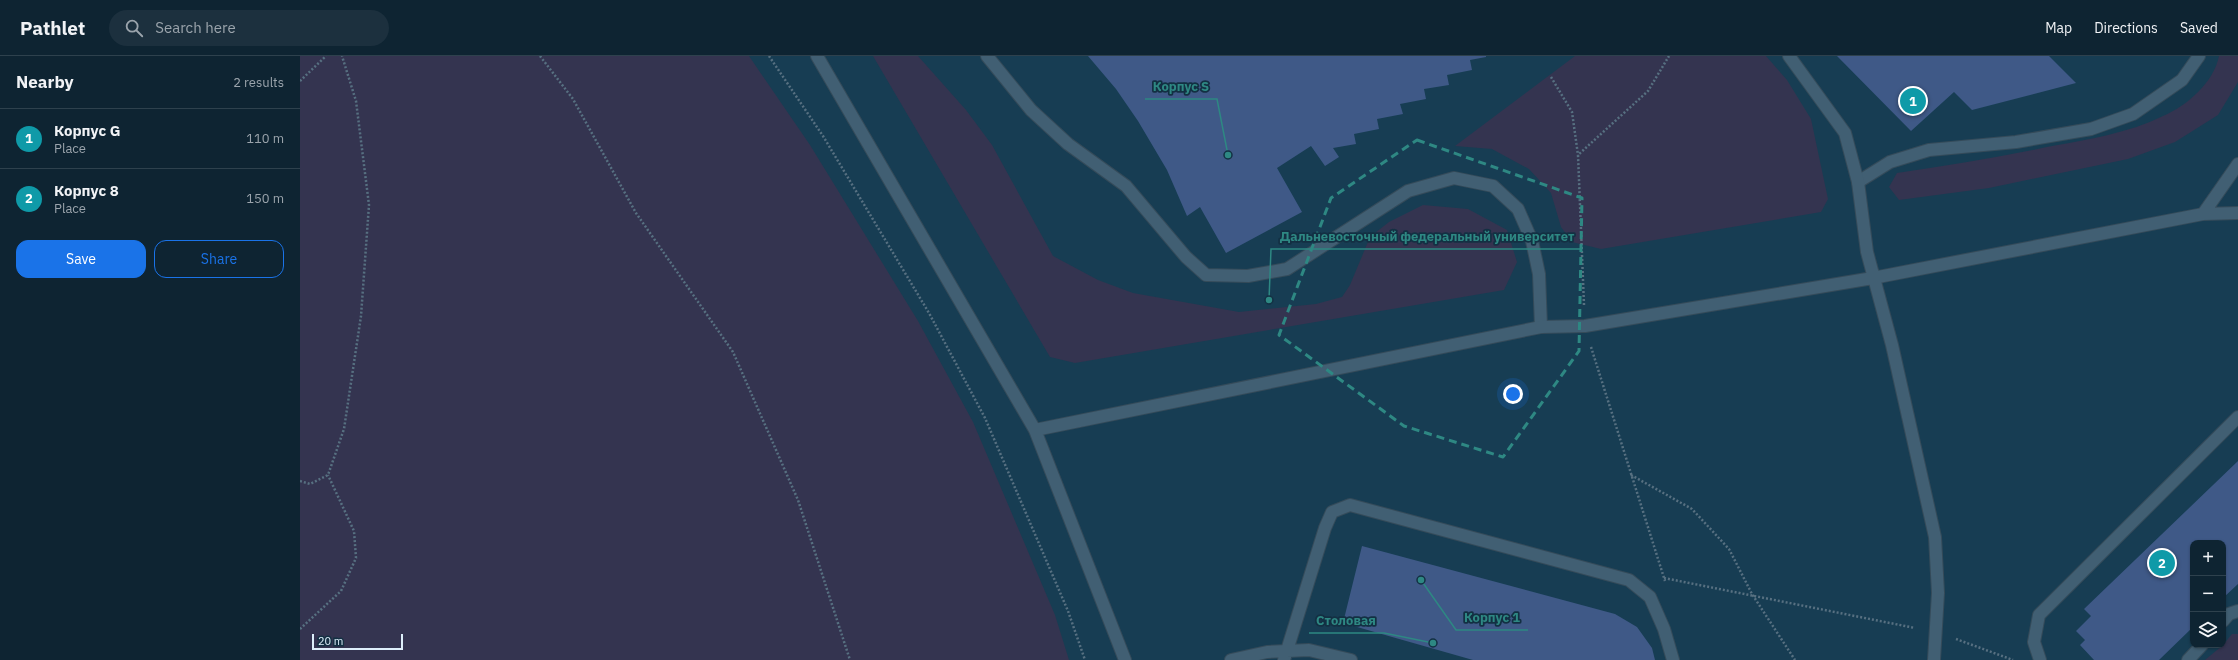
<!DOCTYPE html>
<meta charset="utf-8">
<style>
:root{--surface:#0e2432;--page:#1c303e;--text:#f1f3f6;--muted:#9ba4ac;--line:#2e414d;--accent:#1a73e8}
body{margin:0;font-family:"IBM Plex Sans",sans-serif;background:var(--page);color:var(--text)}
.controls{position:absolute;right:12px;bottom:12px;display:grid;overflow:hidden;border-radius:8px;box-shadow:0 1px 3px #0004}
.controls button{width:36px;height:36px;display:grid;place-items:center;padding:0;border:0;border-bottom:1px solid var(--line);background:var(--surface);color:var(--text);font:20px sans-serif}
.scale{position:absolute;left:12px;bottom:10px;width:91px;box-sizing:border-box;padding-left:4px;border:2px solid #ddeefa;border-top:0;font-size:11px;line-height:14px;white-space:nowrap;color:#ddeefa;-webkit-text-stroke:3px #133043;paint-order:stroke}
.you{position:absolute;left:1213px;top:338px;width:14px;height:14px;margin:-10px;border:3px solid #fff;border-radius:50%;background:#1a73e8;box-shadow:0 0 0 6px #1a73e833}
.badge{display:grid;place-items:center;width:26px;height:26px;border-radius:50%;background:var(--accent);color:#fff;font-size:13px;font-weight:700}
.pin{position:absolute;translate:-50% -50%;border:2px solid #fff;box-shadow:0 1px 4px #0006}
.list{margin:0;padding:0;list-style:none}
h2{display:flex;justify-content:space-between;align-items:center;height:52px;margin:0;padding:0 16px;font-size:17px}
h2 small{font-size:13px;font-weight:400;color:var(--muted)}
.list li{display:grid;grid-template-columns:26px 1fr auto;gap:12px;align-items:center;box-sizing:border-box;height:60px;padding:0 16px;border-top:1px solid var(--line)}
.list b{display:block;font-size:15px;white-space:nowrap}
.list p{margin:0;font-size:13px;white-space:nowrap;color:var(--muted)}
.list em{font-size:13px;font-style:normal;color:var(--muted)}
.actions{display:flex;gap:8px;padding:12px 16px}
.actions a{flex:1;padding:9px 0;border:1px solid var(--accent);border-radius:12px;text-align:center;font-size:14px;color:var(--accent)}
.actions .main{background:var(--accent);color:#fff}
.icon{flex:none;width:22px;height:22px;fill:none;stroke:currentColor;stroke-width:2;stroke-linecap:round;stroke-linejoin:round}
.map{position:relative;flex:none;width:1938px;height:604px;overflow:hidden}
header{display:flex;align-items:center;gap:24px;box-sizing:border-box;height:56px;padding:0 20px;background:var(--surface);border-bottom:1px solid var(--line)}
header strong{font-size:19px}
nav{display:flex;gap:22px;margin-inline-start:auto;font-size:14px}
.search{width:280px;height:36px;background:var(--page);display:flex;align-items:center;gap:10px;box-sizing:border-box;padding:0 14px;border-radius:22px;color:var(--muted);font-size:15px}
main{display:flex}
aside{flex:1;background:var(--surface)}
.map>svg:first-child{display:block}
</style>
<header>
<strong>Pathlet</strong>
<div class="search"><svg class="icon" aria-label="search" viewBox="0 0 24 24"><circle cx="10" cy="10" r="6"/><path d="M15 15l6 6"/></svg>Search here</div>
<nav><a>Map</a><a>Directions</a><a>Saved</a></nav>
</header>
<main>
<aside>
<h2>Nearby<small>2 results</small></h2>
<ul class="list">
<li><span class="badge" style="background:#0f9aa8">1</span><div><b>Корпус G</b><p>Place</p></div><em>110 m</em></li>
<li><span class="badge" style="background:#0f9aa8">2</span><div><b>Корпус 8</b><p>Place</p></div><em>150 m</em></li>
</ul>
<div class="actions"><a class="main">Save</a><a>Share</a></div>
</aside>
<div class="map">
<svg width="1938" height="604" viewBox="0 0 1938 604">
<rect width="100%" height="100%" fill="#133043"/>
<!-- built -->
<path fill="#173d53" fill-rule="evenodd" d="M0,0H1938V604H0ZM1893,487H1923V589H1893Z"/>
<!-- green -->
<path fill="#343450" d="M0,0H449L510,89L618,265L673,366L755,559L769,604H0Z
M573,0H618L666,54L692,89L753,200L798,224L833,237L939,256L1016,248L1042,241L1050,229L1070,181L1089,166L1123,149L1168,153L1207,174L1217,206L1204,234L775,307L750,301Z
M1275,0H1466L1487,24L1511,63L1528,143L1521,156L1301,193L1272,186L1261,171L1251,137L1229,113L1192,93L1155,90Z
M1919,0H1938V26L1918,59L1875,86L1828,103L1689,132L1599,144L1589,131L1597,117C1649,109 1701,101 1752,90C1791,83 1828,77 1863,60C1887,50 1914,26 1919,0Z
M1932,578H1938V604H1905L1923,589Z"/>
<!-- building -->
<path fill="#3f5987" d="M788,0H1186V1L1170,4L1172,14L1147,19L1149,29L1124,33L1126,43L1100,48L1103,58L1077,63L1079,73L1054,78L1056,88L1033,92L1039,101L1025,110L1011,90L977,112L1002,156L926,197L900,151L887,160L867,114L838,65L816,33Z
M1537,0H1749L1776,27L1672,54L1654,36L1611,75Z
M1938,405V528L1923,542V487H1893V571L1859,604H1794L1780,589L1785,584L1776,575L1791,560L1784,553Z
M1062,490L1315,558L1337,571L1352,592L1355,604H1173L1043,567Z"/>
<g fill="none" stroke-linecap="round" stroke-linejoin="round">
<defs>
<path id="service" d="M687,0L731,54L768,88L826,130L886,201L906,219L948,220L987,213L1108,135L1154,122L1193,130L1218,153L1232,185L1239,218L1241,271
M1558,126L1590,106L1629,94L1716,86L1791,73L1833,58L1882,24L1899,0
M1923,565L1929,558L1938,555
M931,604L967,596L1009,594L1051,604
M984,604L1025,472L1032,456L1050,449L1329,524L1350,541L1364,573L1373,604
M1740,604L1734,586L1739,559L1938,361
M1888,604L1902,589"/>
<path id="minor" d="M517,0L735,374L825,604
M1489,0L1545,77L1558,126L1567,196L1592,289L1635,481L1638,537L1634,604
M1903,158L1938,108
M735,374L1241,271L1285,270L1573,222L1903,158L1938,157"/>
</defs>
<!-- service casing -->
<use href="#service" stroke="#354b5a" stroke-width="14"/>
<!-- minor casing -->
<use href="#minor" stroke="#354b5a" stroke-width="14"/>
<!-- path -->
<path stroke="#577081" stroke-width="2.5" stroke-dasharray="2 2" stroke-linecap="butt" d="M240,0L273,43L336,157L433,296L498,444L550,604
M469,0L523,80L629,257L685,362L768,555L785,604
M1251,21L1272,56L1278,99
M0,25L26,0
M1284,249L1278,99L1348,35L1369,0
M1291,291L1365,525
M1331,419L1392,453L1429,493L1452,538L1495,604
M0,425L10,428L28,419L44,373L61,260L69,149L56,45L42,0
M1364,522L1615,572
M0,573L41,535L56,502L54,475L28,419
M1656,583L1713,604"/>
<!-- service -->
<use href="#service" stroke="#415f73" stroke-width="12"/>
<!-- minor -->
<use href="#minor" stroke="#415f73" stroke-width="12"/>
</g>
<!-- marked area -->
<path fill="none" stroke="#2e8883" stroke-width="3" stroke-dasharray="8 5" stroke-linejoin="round" d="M1117,84L1282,142L1279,295L1203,401L1104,370L979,279L1031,142Z"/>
<!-- callouts -->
<path fill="none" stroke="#2e8883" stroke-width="1.5" d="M928 99L917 43H845M969 244L971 193H1282M1121 524L1156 574H1228M1133 587L1084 577H1009"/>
<g fill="#2e8883" stroke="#133043" stroke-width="1.5">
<circle cx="928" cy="99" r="4"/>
<circle cx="969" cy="244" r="4"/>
<circle cx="1121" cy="524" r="4"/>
<circle cx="1133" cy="587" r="4"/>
</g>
<g font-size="13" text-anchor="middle" font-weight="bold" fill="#2e8883" stroke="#133043" stroke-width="3.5" stroke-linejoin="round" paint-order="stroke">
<text x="881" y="35">Корпус S</text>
<text x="1127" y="185">Дальневосточный федеральный университет</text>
<text x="1192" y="566">Корпус 1</text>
<text x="1046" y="569">Столовая</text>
</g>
</svg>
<div class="controls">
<button>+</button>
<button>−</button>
<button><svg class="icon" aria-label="layers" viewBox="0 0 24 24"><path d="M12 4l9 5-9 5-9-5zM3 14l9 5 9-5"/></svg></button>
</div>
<div class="scale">20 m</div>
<div class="you"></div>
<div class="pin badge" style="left:1613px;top:45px;background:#0f9aa8">1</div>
<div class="pin badge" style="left:1862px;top:507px;background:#0f9aa8">2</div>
</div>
</main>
